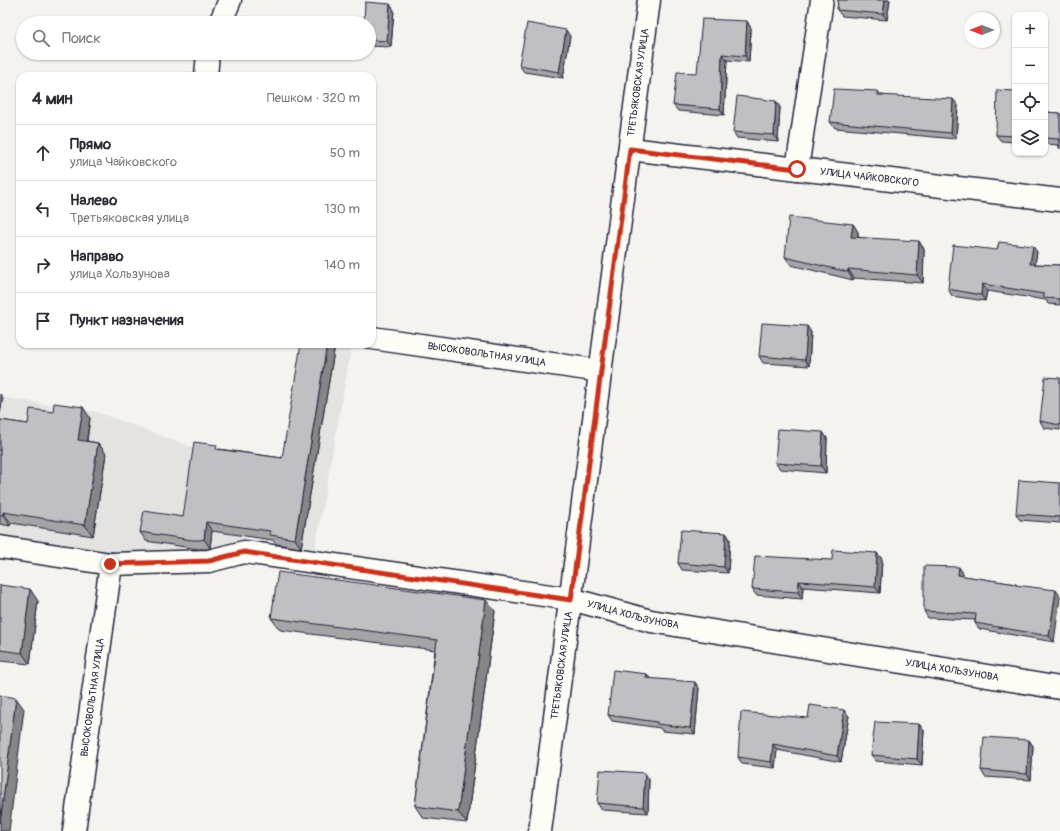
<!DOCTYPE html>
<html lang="ru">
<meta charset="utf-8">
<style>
:root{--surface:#fff;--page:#f2f2f3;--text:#2b2b33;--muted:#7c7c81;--line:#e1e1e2}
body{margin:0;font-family:Pangolin,sans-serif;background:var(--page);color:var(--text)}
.controls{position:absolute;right:12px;top:12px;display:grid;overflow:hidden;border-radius:8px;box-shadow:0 1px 3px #0004}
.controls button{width:36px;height:36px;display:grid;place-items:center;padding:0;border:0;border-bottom:1px solid var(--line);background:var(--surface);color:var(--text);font:20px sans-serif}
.compass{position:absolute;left:964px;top:12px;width:36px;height:36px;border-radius:50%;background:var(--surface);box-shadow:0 1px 3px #0004;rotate:270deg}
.stop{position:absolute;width:12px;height:12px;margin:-9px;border:3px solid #c8321e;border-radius:50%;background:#fff}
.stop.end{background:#c8321e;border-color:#fff;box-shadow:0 1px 4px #0008}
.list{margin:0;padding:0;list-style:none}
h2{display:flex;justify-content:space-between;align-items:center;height:52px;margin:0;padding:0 16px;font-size:17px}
h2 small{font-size:13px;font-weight:400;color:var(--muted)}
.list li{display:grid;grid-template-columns:26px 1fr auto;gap:12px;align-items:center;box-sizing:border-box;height:56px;padding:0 16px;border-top:1px solid var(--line)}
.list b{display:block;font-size:15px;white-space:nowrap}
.list p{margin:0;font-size:13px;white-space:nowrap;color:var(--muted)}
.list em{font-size:13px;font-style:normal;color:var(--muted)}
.icon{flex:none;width:22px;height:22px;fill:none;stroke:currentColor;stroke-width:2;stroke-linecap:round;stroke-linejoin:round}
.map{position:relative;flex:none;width:1060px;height:831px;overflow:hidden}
.search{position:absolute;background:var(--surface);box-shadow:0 1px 3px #0004;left:16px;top:16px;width:360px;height:44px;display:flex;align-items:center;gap:10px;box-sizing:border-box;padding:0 14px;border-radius:22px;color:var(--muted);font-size:15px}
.panel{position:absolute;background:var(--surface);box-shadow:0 1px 3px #0004;left:16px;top:72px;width:360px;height:276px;border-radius:12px}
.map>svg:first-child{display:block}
</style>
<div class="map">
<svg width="1060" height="831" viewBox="0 0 1060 831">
<rect width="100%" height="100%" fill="#f4f3ef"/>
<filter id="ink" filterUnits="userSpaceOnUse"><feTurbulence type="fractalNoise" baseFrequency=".025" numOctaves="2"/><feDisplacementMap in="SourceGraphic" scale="8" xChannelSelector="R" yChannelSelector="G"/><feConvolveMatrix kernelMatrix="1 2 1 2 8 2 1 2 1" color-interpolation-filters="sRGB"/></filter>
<g filter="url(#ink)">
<!-- built -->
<path fill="#e4e3e2" d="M329,344H352L314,555H112L0,537V397L97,412L200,450L287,477Z"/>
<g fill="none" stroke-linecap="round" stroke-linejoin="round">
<defs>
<g id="minor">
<path d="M220,23L230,0"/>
<path d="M206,76L208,53"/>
<path id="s1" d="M630,149L1060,200"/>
<path d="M797,169L822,0"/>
<path id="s2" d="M372,338L601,371"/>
<path id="s3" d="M0,547L111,564L209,561L244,552L571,599L651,621L1060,688"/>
<path id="s4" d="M74,831L111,564"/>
<path id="s5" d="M540,831L649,0"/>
</g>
</defs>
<!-- minor casing -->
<use href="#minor" stroke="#22223b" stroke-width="25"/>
<!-- minor -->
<use href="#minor" stroke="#fdfcf7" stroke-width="22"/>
</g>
<!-- wall -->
<path fill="#a5a4a7" stroke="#22223b" d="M838,0H890L887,20L842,16L837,10Z
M394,10L391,47L369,46V23Z
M751,28L749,62L727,60L724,115L678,111L673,105L697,73Z
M570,36L563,78L524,72L519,65Z
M878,91L881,95L958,105L956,139L835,128L830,122Z
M1015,91V142L1001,141L996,135Z
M780,107L778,142L737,138L733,132Z
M1045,112L1060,113V149L1058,145L1045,144Z
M853,224L858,232V237L924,249L923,283L854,278L853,280L791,265L785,257Z
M997,250L1037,252L1035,264L1060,265V305L1048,304L1046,300L987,291L985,301L952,296L948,289Z
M811,332L809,366L763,363L759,356Z
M335,345L301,548L276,544L273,540L212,531L210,548L207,549H198L146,541L140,532L183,517L219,449L282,458Z
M1060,378V430L1044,428L1040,421Z
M90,418L87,441L98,443L106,454L93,536L11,523L10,526L0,524V420L28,424Z
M827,438L826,473L780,469L775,463Z
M1060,483V523L1020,520L1016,514Z
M726,533L730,539L728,573L682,570L678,563Z
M877,553L882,559L880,593L803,587L802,599L756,595L752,589L832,560Z
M963,573V576L1016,584L1054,642L979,629L975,623V620L928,618L924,611Z
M0,585L38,601L30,664L0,661Z
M495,611L467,823L423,818L415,806L435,650L280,630L271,618Z
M647,674L650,679L699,688L695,734L662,731L660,728L612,721L608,715Z
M849,716L841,762L777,750L775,768L742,764L738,757L808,718Z
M924,730L922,765L876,761L871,755Z
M1029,740L1033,746L1031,780L985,777L981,770Z
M649,779L648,813L602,810L597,803Z"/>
<!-- shaded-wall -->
<path fill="#868688" stroke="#22223b" d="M885,0H890L887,20L883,14Z
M390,4L394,10L391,47L387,41Z
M747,21L751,28L749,62L745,56Z
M566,30L570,36L563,78L559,72Z
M722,54L727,60L724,115L720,109Z
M953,99L958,105L956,139L951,133Z
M776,101L780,107L778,142L774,135Z
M853,224L858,232L857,245L851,237Z
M919,241L924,249L923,283L917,275Z
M1033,246L1037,252L1034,270L1030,264Z
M848,269L854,278L853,280L848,272Z
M982,284L987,291L985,301L981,295Z
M807,326L811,332L809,366L805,360Z
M327,344H334L335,345L301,548L295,539Z
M0,394L3,398L0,414Z
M83,407L90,418L85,451L78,440Z
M823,432L827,438L826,473L821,466Z
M98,443L106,454L93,536L85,525Z
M3,512L11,523L10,526L3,515Z
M206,522L212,531L210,548L204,539Z
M726,533L730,539L728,573L724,567Z
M877,553L882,559L880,593L875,587Z
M959,567L963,573V581L958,575Z
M799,581L803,587L802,599L798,592Z
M30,589L38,601L30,664L22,653Z
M1056,590L1060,596V598L1054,642L1049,636Z
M486,600L495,611L467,823L458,812Z
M647,674L651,680L646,678Z
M695,682L699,688L695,734L690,728Z
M16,698L24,709L9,831H0V823Z
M844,710L849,716L841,762L837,756Z
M919,724L924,730L922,765L917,759Z
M1029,740L1033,746L1031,780L1027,774Z
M773,744L777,750L775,768L771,762Z
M645,773L649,779L648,813L643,807Z"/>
<!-- building -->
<path fill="#c0bfc2" stroke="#22223b" d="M838,0H885L883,14L837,10Z
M365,2L390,4L387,41L369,40V23H364Z
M702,19L747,21L745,56L722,54L720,109L673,105L677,72L697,73Z
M527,23L566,30L559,72L519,65Z
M834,89L878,91V95L953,99L951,133L830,122Z
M997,90L1015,91V136L996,135Z
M737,96L776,101L774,135L733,132Z
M1045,112L1060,113V146H1058L1059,139L1045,138Z
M789,217L853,224L851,237L919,241L917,275L848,269V272L785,257Z
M999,242L1033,246L1030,264L1060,265V299L1044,298V294L982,284L981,295L948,289L953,245L997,250Z
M762,323L807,326L805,360L759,356Z
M301,344H327L295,539L270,535V531L206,522L204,539L201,540H192L140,532L144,511L183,517L194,442L217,445L216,449L282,458Z
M1045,377L1060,378V425L1040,421Z
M54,403L83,407L78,440L98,443L85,525L3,512V515H0V420L28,424L30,409L53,412Z
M778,429L823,432L821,466L775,463Z
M1019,480L1060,483V517L1016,514Z
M681,530L726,533L724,567L678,563Z
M833,550L877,553L875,587L799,581L798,592L752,589L755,556L832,560Z
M924,566L959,567L958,575L1016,584L1015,585L1056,590L1049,636L975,623L976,614L924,611Z
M278,572L486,600L458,812L415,806L437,640L271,618Z
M0,585L30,589L22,653L0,650Z
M613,670L647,674L646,678L695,682L690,728L657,724V722L608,715Z
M0,695L16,698L0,823Z
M810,705L844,710L837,756L773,744L771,762L738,757L741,712L808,718Z
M875,722L919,724L917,759L871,755Z
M984,737L1029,740L1027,774L981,770Z
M600,770L645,773L643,807L597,803Z"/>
</g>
<g fill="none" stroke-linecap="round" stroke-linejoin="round" filter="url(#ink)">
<!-- route -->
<path stroke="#c8321e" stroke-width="5" d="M110,564L209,561L244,552L571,600L630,149L797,169"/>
</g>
<g text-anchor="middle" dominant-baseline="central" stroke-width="3" stroke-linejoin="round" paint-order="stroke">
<!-- street labels -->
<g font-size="10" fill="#22223b" stroke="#fdfcf7">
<text stroke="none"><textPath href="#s5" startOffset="755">ТРЕТЬЯКОВСКАЯ УЛИЦА</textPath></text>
<text stroke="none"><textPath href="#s1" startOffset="241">УЛИЦА ЧАЙКОВСКОГО</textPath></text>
<text stroke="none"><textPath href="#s2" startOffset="116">ВЫСОКОВОЛЬТНАЯ УЛИЦА</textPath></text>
<text stroke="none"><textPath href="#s3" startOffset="641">УЛИЦА ХОЛЬЗУНОВА</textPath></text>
<text stroke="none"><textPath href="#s5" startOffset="167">ТРЕТЬЯКОВСКАЯ УЛИЦА</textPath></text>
<text stroke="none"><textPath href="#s3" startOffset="965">УЛИЦА ХОЛЬЗУНОВА</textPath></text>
<text stroke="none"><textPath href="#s4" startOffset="135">ВЫСОКОВОЛЬТНАЯ УЛИЦА</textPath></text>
</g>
</g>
</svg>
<div class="controls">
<button>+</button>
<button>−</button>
<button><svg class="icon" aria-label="locate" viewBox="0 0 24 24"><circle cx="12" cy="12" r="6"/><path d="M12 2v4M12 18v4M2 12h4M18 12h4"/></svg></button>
<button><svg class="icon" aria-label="layers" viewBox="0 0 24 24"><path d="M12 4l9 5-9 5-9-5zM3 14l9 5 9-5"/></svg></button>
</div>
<svg class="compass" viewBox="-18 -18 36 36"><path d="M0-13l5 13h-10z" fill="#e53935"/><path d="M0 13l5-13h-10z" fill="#7c7c81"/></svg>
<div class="stop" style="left:797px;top:169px"></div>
<div class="stop end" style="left:110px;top:564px"></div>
<div class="search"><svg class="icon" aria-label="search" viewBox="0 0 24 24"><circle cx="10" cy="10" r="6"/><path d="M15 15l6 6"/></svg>Поиск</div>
<section class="panel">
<h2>4 мин<small>Пешком · 320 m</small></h2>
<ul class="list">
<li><svg class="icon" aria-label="ahead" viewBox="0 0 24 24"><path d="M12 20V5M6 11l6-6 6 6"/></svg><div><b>Прямо</b><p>улица Чайковского</p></div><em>50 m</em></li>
<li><svg class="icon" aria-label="left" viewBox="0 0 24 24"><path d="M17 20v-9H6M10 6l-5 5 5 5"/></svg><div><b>Налево</b><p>Третьяковская улица</p></div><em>130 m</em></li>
<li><svg class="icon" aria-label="right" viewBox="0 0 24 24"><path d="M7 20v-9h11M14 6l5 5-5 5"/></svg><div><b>Направо</b><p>улица Хользунова</p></div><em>140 m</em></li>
<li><svg class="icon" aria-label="arrive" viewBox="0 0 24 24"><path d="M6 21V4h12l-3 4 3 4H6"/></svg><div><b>Пункт назначения</b></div></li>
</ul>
</section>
</div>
